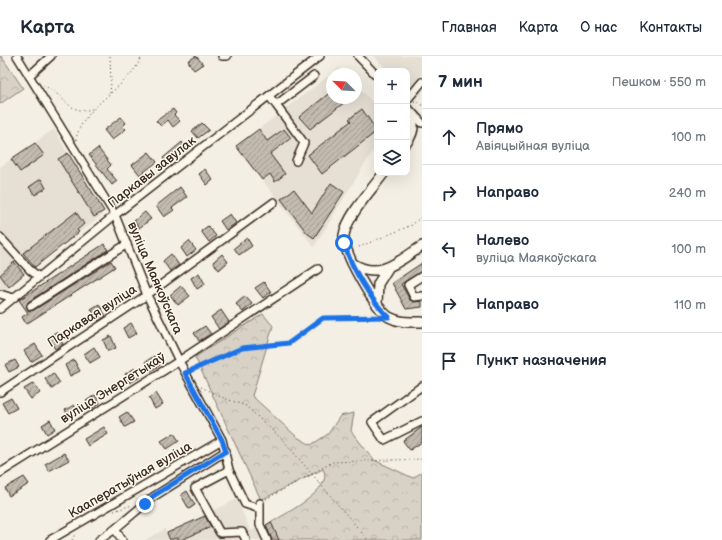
<!DOCTYPE html>
<html lang="ru">
<meta charset="utf-8">
<style>
:root{--surface:#fff;--page:#f2f2f3;--text:#1f2937;--muted:#747a83;--line:#e0e1e3}
body{margin:0;font-family:"Balsamiq Sans",sans-serif;background:var(--page);color:var(--text)}
.controls{position:absolute;right:12px;top:12px;display:grid;overflow:hidden;border-radius:8px;box-shadow:0 4px 16px #0002}
.controls button{width:36px;height:36px;display:grid;place-items:center;padding:0;border:0;border-bottom:1px solid var(--line);background:var(--surface);color:var(--text);font:20px sans-serif}
.compass{position:absolute;left:326px;top:12px;width:36px;height:36px;border-radius:50%;background:var(--surface);box-shadow:0 4px 16px #0002;rotate:294deg}
.stop{position:absolute;width:12px;height:12px;margin:-9px;border:3px solid #1a73e8;border-radius:50%;background:#fff}
.stop.end{background:#1a73e8;border-color:#fff;box-shadow:0 1px 4px #0008}
.list{margin:0;padding:0;list-style:none}
h2{display:flex;justify-content:space-between;align-items:center;height:52px;margin:0;padding:0 16px;font-size:17px}
h2 small{font-size:13px;font-weight:400;color:var(--muted)}
.list li{display:grid;grid-template-columns:26px 1fr auto;gap:12px;align-items:center;box-sizing:border-box;height:56px;padding:0 16px;border-top:1px solid var(--line)}
.list b{display:block;font-size:15px;white-space:nowrap}
.list p{margin:0;font-size:13px;white-space:nowrap;color:var(--muted)}
.list em{font-size:13px;font-style:normal;color:var(--muted)}
.icon{flex:none;width:22px;height:22px;fill:none;stroke:currentColor;stroke-width:2;stroke-linecap:round;stroke-linejoin:round}
.map{position:relative;flex:none;width:422px;height:484px;overflow:hidden}
header{display:flex;align-items:center;gap:24px;box-sizing:border-box;height:56px;padding:0 20px;background:var(--surface);border-bottom:1px solid var(--line)}
header strong{font-size:19px}
nav{display:flex;gap:22px;margin-inline-start:auto;font-size:14px}
main{display:flex}
aside{flex:1;background:var(--surface)}
.map>svg:first-child{display:block}
</style>
<header>
<strong>Карта</strong>
<nav><a>Главная</a><a>Карта</a><a>О нас</a><a>Контакты</a></nav>
</header>
<main>
<div class="map">
<svg width="422" height="484" viewBox="0 0 422 484">
<defs>
<pattern id="forest-crowns" width="20" height="18" patternUnits="userSpaceOnUse"><rect width="20" height="18" fill="#d8d1c6"/><path d="M2 6a3 3 0 1 1 6 0M12 15a3 3 0 1 1 6 0" fill="none" stroke="#bab4aa"/></pattern>
<pattern id="building-hatch" width="6" height="6" patternUnits="userSpaceOnUse"><rect width="6" height="6" fill="#c3bbb0"/><path d="M-1 1l2-2M0 6l6-6M5 7l2-2" fill="none" stroke="#a0988f"/></pattern>
</defs>
<rect width="100%" height="100%" fill="#f3efe4"/>
<filter id="ink" filterUnits="userSpaceOnUse"><feTurbulence type="fractalNoise" baseFrequency=".025" numOctaves="2"/><feDisplacementMap in="SourceGraphic" scale="8" xChannelSelector="R" yChannelSelector="G"/><feConvolveMatrix kernelMatrix="1 2 1 2 8 2 1 2 1" color-interpolation-filters="sRGB"/></filter>
<g filter="url(#ink)">
<!-- built -->
<path fill="#e5dfd4" d="M374,0H422V41L409,27L407,28V15H388Z
M339,12L345,18H332V42H356V29L377,50V88L314,191L236,90Z
M54,73L102,159L0,238V111Z
M237,443L250,475L271,466L279,484H145L165,473L167,477Z"/>
<!-- forest -->
<path fill="url(#forest-crowns)" stroke="#8a7e72" d="M1,0L23,32L0,48V0Z
M263,258L273,270L252,340L297,381L311,389L328,378L340,360L354,357L351,375L374,404L413,422L422,416V484H274L267,469C280,460 336,434 323,413L261,444L195,301Z"/>
<!-- building -->
<path fill="url(#building-hatch)" stroke="#3b2a1e" d="M196,0L203,8L194,14L188,5Z
M332,35V42H343L345,46L310,73L299,61Z
M173,53L176,57L174,59L180,65L173,71L168,64L161,70L156,65Z
M362,53L377,75L322,118L308,99L351,65L349,63Z
M121,61L126,67L123,70L126,73L112,84L104,74Z
M202,67L209,74L198,82L192,75Z
M259,73L267,85L284,73L291,82L270,98L285,118L275,126L270,118L262,124L236,90Z
M182,86L187,93L167,108L163,102Z
M35,87L44,99L20,116L11,103Z
M98,92L111,109L107,113L117,125L112,129L89,99Z
M149,96L157,106L140,119L132,109Z
M68,97L104,155L94,161L58,103Z
M205,113L213,124L207,129L199,118Z
M41,123L46,132L35,139L29,131Z
M331,127L344,136L314,182L307,177L281,143L294,133L312,157Z
M180,131L187,141L172,152L174,154L164,161L156,150Z
M76,156L84,168L77,174L79,176L35,211L23,197Z
M145,156L151,163L139,172L134,165Z
M230,158L236,167L226,174L220,165Z
M208,170L216,180L209,186L201,175Z
M247,182L252,190L239,199L234,192Z
M189,185L196,194L187,201L181,192Z
M104,188L108,194L28,246L27,252L29,255L34,254L111,205L115,211L26,268L22,261L28,257L19,244Z
M171,198L179,209L170,215L163,205Z
M222,198L228,206L219,214L213,206Z
M14,206L24,218L9,231L0,219Z
M422,207V215L401,228L410,244L414,246L422,245V251L406,253L392,227Z
M199,217L205,228L197,233L191,222Z
M264,226L271,236L263,242L255,232Z
M181,230L190,240L178,249L170,239Z
M245,240L252,248L243,256L236,248Z
M99,248L106,260L99,265L91,253Z
M221,254L229,266L219,273L211,261Z
M131,267L137,277L128,282L123,272Z
M205,270L211,278L199,285L194,277Z
M56,276L63,288L55,293L48,281Z
M111,280L116,292L108,295L103,284Z
M35,288L42,299L31,306L24,295Z
M94,291L100,301L90,307L84,298Z
M154,300L160,309L151,315L145,306Z
M15,304L19,311L9,316L5,309Z
M74,304L80,315L70,320L65,309Z
M135,312L140,321L130,327L125,318Z
M53,317L60,327L52,333L45,323Z
M34,327L40,337L31,343L24,333Z
M156,337L163,348L155,353L149,342Z
M95,339L100,347L91,353L86,345Z
M11,342L17,352L8,357L2,347Z
M74,349L79,356L70,362L65,354Z
M127,356L134,366L125,371L119,361Z
M50,364L55,373L47,378L42,369Z
M104,371L108,378L88,390L84,383Z
M422,371V386L410,394L403,385Z
M174,377L179,385L167,393L161,385Z
M64,397L69,404L49,415L45,408Z
M24,421L29,428L9,440L5,432Z
M187,435L195,449L189,453L181,439Z
M205,460L211,471L181,484L176,482L170,484L167,477Z
M271,466L279,484H272L266,469Z"/>
<g fill="none" stroke-linecap="round" stroke-linejoin="round">
<defs>
<path id="minor" d="M17,0L115,159L147,239L179,305L222,384L229,414L245,448L260,453
M222,0H227
M358,0L377,20
M29,20L51,0
M269,40L276,49L314,20
M407,44L422,26
M276,49L304,87L296,105
M410,54L422,67
M0,181L30,214L39,221
M422,220L408,229L414,241L422,240
M0,238L13,242
M31,250L127,188
M0,253L115,159L320,0
M422,330L372,366L384,384L422,365
M0,336L147,239L274,146
M229,414L195,432L220,477L242,476L246,484
M0,417L179,305L318,213
M260,447V469L267,484
M50,484L222,384
M99,484L115,473
M122,484L115,473L153,441L226,395"/>
<path id="major" d="M407,53C415,64 415,75 407,86
M384,117C372,133 347,160 344,179C342,196 375,252 389,261C400,267 410,266 422,266
M352,207C379,225 399,205 422,190
M377,247L378,228L388,212"/>
</defs>
<!-- minor casing -->
<use href="#minor" stroke="#3b2a1e" stroke-width="10"/>
<!-- major casing -->
<use href="#major" stroke="#3b2a1e" stroke-width="12"/>
<!-- path -->
<path stroke="#3b2a1e" stroke-width="1" stroke-dasharray="1 3" stroke-linecap="butt" d="M43,30C64,36 68,62 95,52
M110,37L111,27L110,0
M414,45L422,49
M76,84C81,50 130,31 142,0
M359,191L412,169L422,160
M192,314L242,292L289,287L323,262L378,261
M201,331L221,341L246,350L283,384L368,484
M266,443L333,406L422,403
M114,455L132,449
M72,484L75,478"/>
<!-- minor -->
<use href="#minor" stroke="#fbf7ec" stroke-width="7"/>
<!-- major -->
<use href="#major" stroke="#fbf7ec" stroke-width="9"/>
</g>
</g>
<g fill="none" stroke-linecap="round" stroke-linejoin="round" filter="url(#ink)">
<!-- route -->
<path stroke="#1a73e8" stroke-width="5" d="M145,448L153,440L226,395L222,384L185,317L242,292L289,287L323,262L389,261C372,247 350,209 344,187"/>
</g>
<g text-anchor="middle" dominant-baseline="central" stroke-width="3" stroke-linejoin="round" paint-order="stroke">
<!-- street labels -->
<g font-size="13" fill="#3b2a1e" stroke="#fbf7ec">
<text transform="translate(152 116) rotate(-38)">Паркавы завулак</text>
<text transform="translate(155 222) rotate(67)">вуліца Маякоўскага</text>
<text transform="translate(92 260) rotate(-33)">Паркавая вуліца</text>
<text transform="translate(113 332) rotate(-32)">вуліца Энергетыкаў</text>
<text transform="translate(130 424) rotate(-30)">Кааператыўная вуліца</text>
</g>
</g>
</svg>
<div class="controls">
<button>+</button>
<button>−</button>
<button><svg class="icon" aria-label="layers" viewBox="0 0 24 24"><path d="M12 4l9 5-9 5-9-5zM3 14l9 5 9-5"/></svg></button>
</div>
<svg class="compass" viewBox="-18 -18 36 36"><path d="M0-13l5 13h-10z" fill="#e53935"/><path d="M0 13l5-13h-10z" fill="#747a83"/></svg>
<div class="stop" style="left:344px;top:187px"></div>
<div class="stop end" style="left:145px;top:448px"></div>
</div>
<aside>
<h2>7 мин<small>Пешком · 550 m</small></h2>
<ul class="list">
<li><svg class="icon" aria-label="ahead" viewBox="0 0 24 24"><path d="M12 20V5M6 11l6-6 6 6"/></svg><div><b>Прямо</b><p>Авіяцыйная вуліца</p></div><em>100 m</em></li>
<li><svg class="icon" aria-label="right" viewBox="0 0 24 24"><path d="M7 20v-9h11M14 6l5 5-5 5"/></svg><div><b>Направо</b></div><em>240 m</em></li>
<li><svg class="icon" aria-label="left" viewBox="0 0 24 24"><path d="M17 20v-9H6M10 6l-5 5 5 5"/></svg><div><b>Налево</b><p>вуліца Маякоўскага</p></div><em>100 m</em></li>
<li><svg class="icon" aria-label="right" viewBox="0 0 24 24"><path d="M7 20v-9h11M14 6l5 5-5 5"/></svg><div><b>Направо</b></div><em>110 m</em></li>
<li><svg class="icon" aria-label="arrive" viewBox="0 0 24 24"><path d="M6 21V4h12l-3 4 3 4H6"/></svg><div><b>Пункт назначения</b></div></li>
</ul>
</aside>
</main>
